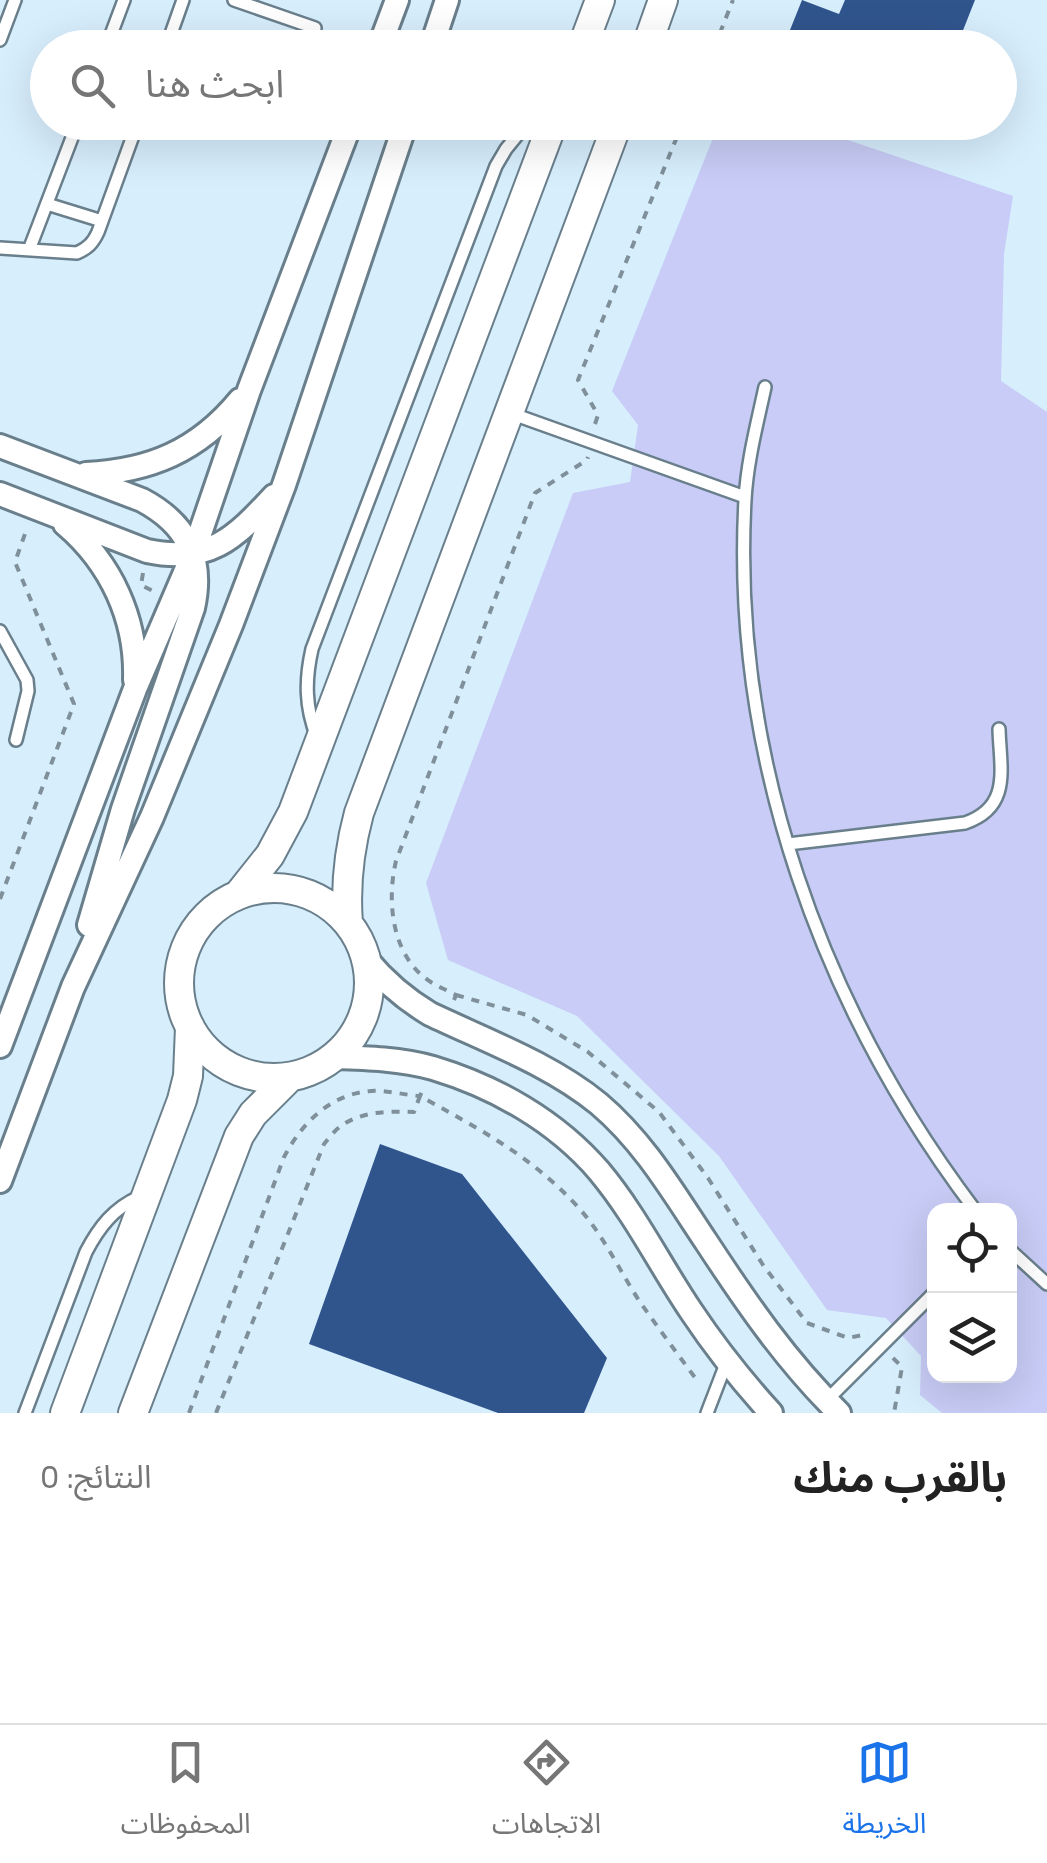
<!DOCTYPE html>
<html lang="ar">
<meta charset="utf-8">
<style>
:root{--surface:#fff;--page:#f2f2f2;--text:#222;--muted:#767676;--line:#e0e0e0;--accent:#1a73e8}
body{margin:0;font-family:"Exo 2","Noto Sans Arabic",sans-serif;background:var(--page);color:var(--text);direction:rtl}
.controls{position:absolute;right:30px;bottom:30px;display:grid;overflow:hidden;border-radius:20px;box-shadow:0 10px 40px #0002}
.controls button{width:90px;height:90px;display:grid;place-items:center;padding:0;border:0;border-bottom:2px solid var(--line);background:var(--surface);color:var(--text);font:50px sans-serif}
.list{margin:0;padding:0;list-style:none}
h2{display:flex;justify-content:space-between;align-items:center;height:130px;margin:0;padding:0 40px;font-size:42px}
h2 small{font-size:32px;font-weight:400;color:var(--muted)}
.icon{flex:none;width:55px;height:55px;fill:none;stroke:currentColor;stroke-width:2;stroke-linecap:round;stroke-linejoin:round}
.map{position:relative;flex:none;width:1047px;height:1413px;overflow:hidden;direction:ltr}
.search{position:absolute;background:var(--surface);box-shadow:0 10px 40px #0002;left:30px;right:30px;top:30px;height:110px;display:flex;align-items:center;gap:25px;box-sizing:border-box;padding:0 35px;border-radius:55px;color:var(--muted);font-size:38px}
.sheet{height:310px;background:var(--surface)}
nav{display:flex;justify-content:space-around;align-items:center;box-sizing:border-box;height:140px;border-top:2px solid var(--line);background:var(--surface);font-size:28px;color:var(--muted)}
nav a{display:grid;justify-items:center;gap:5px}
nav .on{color:var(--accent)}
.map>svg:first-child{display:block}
</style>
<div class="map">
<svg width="1047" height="1413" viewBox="0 0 1047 1413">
<rect width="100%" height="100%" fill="#d7eefd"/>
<!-- green -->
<path fill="#c8ccf6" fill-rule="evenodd" d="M719,123H798L1013,196L1004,254L1001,381L1047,412V1413H942L920,1395L921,1356L886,1318L827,1310L719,1156L577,1016L448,960L426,883L573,493L630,482L638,425L612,391ZM934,1210H1010V1376H934Z"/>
<!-- building -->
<path fill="#30558d" d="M802,0L839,14L845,0H975L956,48H790L784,45Z
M380,1144L462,1174L607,1358L584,1413H498L309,1344Z"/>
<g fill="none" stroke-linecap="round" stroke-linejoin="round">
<defs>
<path id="service" d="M234,0L315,28
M0,40L15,0
M106,48L124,0
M166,48L183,0
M47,204L102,221
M0,248L77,253C88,248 93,243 98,232L138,122
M29,250L78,122
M765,387C757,424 747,462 745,500C731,756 822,1008 975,1210
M510,413L745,497
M0,631L27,680L28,691L16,740
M317,737C305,707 305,680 312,649L496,166L506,149L528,122
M788,844L965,823C1012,807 1000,768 999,729
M1010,1250L1047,1284
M826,1401L934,1293
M25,1413L86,1252C99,1227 114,1208 139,1197
M707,1413L727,1361"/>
<path id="minor" d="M379,48L397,0
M431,48L447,0
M0,446L142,500C187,524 204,558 193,608L123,809L89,925
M86,474C150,471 198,451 240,400
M0,494L147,551C209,564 234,539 274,496
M65,524C111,563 137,619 135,680
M366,959C385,982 405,999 430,1014C487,1041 550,1064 599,1104C645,1143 674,1194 707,1243C747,1304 787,1362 839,1413
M0,1046L135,689L193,554L249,390L351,122
M334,1057C367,1058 401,1059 433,1068C496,1087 556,1121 599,1171C635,1214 660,1265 691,1311C715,1347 742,1381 771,1413
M0,1181L73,987L152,817L231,625L284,485L406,122"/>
<path id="tertiary" d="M582,48L600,0
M646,48L663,0
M179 983a95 95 0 1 1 190 0a95 95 0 1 1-190 0Z
M239,894L270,855L293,812L553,122
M348,923C345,885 349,850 359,813L618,122
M65,1413L182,1100L188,1076L190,1027
M133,1413L239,1136L253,1114L290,1077"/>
</defs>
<!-- service casing -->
<use href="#service" stroke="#6a7f8c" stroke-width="16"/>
<!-- minor casing -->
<use href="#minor" stroke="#6a7f8c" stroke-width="28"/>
<!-- tertiary casing -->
<use href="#tertiary" stroke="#6a7f8c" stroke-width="32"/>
<!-- path -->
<path stroke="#7f909a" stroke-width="4" stroke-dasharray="8 8" stroke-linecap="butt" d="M714,48L733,0
M595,424L598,415L578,380L683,122
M143,573L141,585L153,591
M0,899L74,704L15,562L26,531
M456,995L527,1015L588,1052L659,1112L708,1178L763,1265L807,1323L848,1338L868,1334
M454,1000L456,995C449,991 441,988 434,984C392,960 386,903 396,861L535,493L587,460L588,457
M893,1358L902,1367L894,1413
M189,1413L284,1157C302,1123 330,1094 371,1091C387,1090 404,1095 420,1096L423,1089
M216,1413L324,1144C329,1138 335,1130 341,1126C362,1111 389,1111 414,1112L420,1096C479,1129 530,1155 577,1206C603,1234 619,1270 640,1302C659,1329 679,1356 699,1383"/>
<!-- service -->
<use href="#service" stroke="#fff" stroke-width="11"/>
<!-- minor -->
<use href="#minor" stroke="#fff" stroke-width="22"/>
<!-- tertiary -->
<use href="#tertiary" stroke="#fff" stroke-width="28"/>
</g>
</svg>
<div class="controls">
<button><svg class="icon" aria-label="locate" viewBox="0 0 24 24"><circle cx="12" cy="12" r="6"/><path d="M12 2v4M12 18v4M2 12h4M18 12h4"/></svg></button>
<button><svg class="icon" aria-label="layers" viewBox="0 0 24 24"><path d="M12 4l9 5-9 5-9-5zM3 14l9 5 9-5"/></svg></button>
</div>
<div class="search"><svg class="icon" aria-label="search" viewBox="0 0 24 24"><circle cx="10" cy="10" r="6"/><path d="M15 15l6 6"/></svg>ابحث هنا</div>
</div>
<section class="sheet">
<h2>بالقرب منك<small>النتائج: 0</small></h2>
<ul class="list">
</ul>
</section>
<nav>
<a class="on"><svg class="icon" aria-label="map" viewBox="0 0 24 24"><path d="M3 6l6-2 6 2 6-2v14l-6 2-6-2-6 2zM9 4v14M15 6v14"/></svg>الخريطة</a>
<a><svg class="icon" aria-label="directions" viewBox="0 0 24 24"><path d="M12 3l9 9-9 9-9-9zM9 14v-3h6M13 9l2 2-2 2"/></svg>الاتجاهات</a>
<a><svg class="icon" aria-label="saved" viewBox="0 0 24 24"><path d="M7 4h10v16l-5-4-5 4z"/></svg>المحفوظات</a>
</nav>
